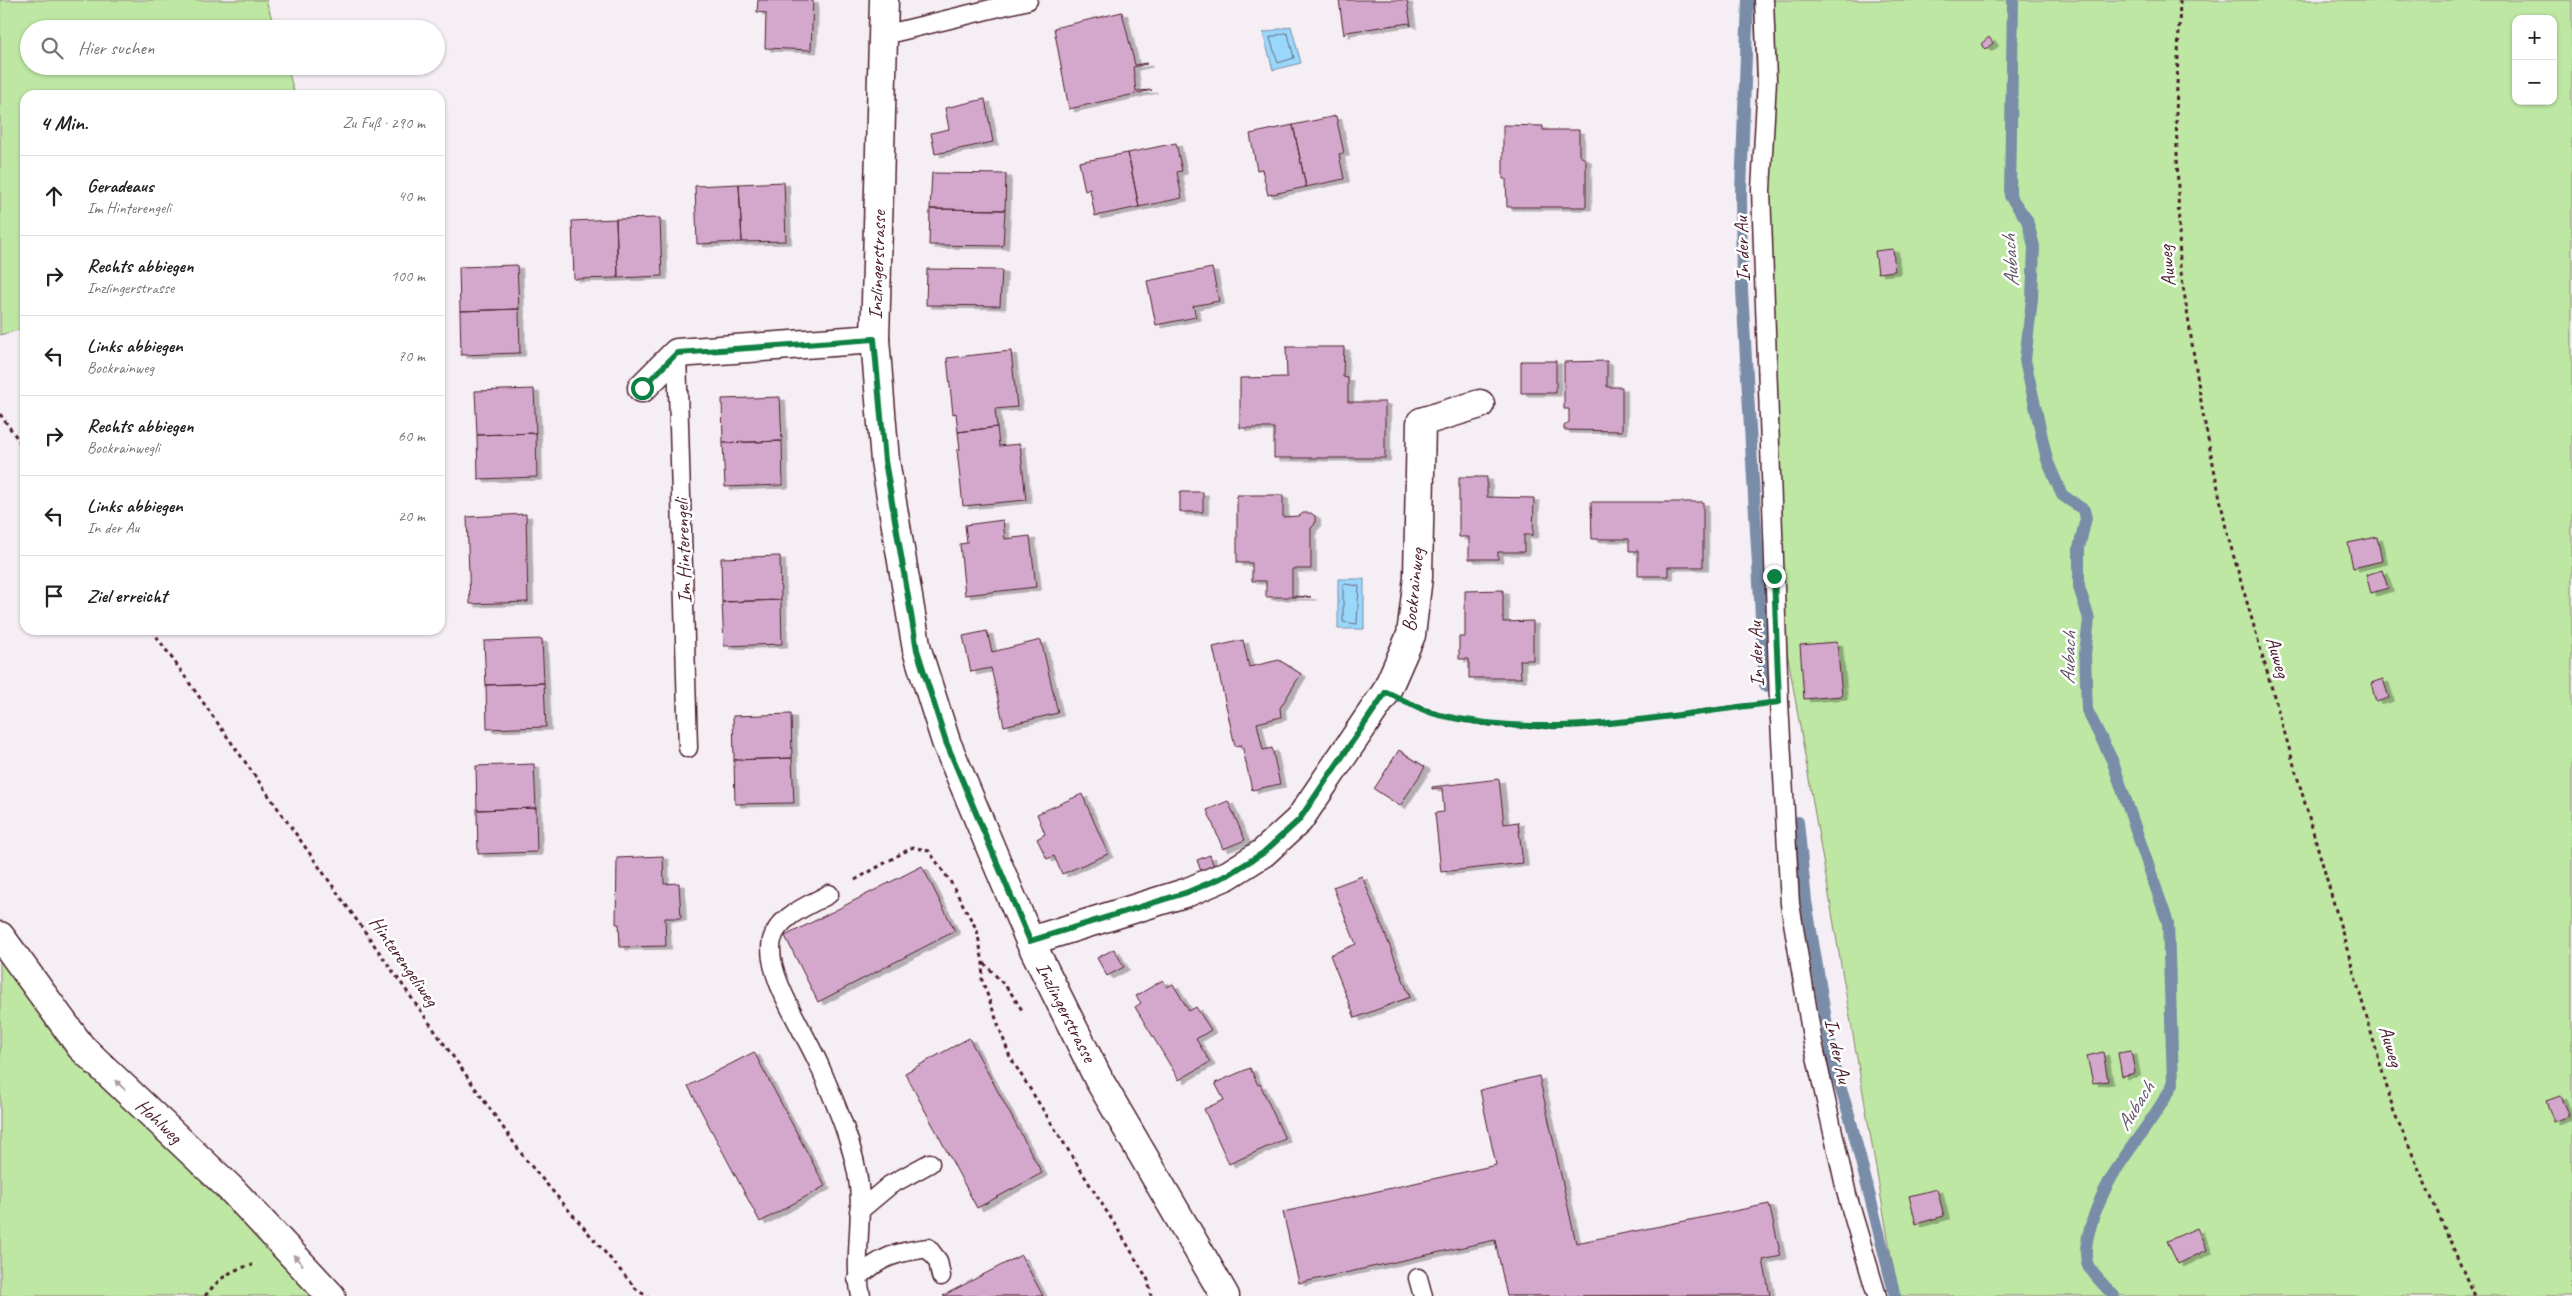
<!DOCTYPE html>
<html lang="de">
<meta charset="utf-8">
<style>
:root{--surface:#fff;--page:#f2f2f2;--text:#202124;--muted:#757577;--line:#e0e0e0}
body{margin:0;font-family:Caveat,sans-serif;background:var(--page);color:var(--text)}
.controls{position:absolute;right:15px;top:15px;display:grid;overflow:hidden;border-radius:10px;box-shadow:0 1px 4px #0004}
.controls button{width:45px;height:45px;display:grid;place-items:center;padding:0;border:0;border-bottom:1px solid var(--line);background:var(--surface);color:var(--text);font:25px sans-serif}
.stop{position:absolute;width:15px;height:15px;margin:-11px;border:4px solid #0b8043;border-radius:50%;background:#fff}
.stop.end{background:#0b8043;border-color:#fff;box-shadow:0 1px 5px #0008}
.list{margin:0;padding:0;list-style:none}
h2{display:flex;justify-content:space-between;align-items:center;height:65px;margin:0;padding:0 20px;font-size:21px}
h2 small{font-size:16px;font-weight:400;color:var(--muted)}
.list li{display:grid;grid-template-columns:32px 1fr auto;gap:15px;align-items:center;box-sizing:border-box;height:80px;padding:0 20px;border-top:1px solid var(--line)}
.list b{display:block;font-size:19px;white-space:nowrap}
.list p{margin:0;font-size:16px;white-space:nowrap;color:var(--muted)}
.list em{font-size:16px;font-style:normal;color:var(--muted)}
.icon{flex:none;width:28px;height:28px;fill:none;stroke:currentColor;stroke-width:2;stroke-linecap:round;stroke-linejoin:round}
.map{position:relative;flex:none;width:2572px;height:1296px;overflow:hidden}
.search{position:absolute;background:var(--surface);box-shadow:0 1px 4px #0004;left:20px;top:20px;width:425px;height:55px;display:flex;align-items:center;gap:12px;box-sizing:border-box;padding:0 18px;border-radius:28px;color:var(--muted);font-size:19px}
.panel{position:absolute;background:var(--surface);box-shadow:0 1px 4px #0004;left:20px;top:90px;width:425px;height:545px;border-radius:15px}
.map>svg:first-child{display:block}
</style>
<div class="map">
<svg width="2572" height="1296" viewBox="0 0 2572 1296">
<defs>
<filter id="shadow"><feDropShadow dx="5.5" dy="3" stdDeviation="0" flood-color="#0004"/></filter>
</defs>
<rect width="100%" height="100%" fill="#f6eef5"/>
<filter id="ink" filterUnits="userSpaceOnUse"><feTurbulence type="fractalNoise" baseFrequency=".02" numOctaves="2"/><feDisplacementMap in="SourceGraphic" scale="10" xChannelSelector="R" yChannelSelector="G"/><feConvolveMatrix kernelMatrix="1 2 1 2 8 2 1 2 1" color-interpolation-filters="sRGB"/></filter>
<g filter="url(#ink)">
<!-- green -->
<path fill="#bde7a3" stroke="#848367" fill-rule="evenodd" d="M0,0H266L275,29H29V66H287L295,95H25V328L0,335Z
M1754,0H2572V1296H1898L1774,576ZM2516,19H2553V101H2516Z
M0,950L329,1296H0Z"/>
<!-- water -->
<path fill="#99d7fb" stroke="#798da8" d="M1291,26L1301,63L1273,70L1263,33Z
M1338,579H1364V629H1338Z"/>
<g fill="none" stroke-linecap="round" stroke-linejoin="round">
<!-- shore -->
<path stroke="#6a697e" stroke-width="1" d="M1285,33L1288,34L1294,58L1278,63L1270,38Z
M1345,584L1359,586L1357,624L1343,622V586Z"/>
<!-- stream -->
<path stroke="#798da8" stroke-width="12" d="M1748,0L1741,192L1742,290L1765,686
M2013,0L2010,196L2027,220L2034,246L2032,299L2025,360L2047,460L2062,495L2084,510L2086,518L2079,548V587L2089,619L2085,654L2087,710L2112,760L2168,923L2173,1084C2155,1119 2129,1147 2110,1180C2100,1198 2078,1247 2089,1267C2095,1277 2106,1287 2114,1296
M1798,822L1806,901L1834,1067L1850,1118L1895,1296"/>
</g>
<!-- building -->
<path fill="#d4a8cd" stroke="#4a1f2b" filter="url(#shadow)" d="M758,0H813L811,50L765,48L766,13L757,12Z
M1339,0H1407L1411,26L1409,23L1346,32L1344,35Z
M1122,12L1135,65L1146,63L1147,64L1133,67L1136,91L1152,90L1069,109L1054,28Z
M1989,37L1993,43L1986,49L1981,44Z
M985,99L993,142L935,154L931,133L949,129L945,108Z
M1336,116L1344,153L1339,154L1344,179L1306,187L1293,125Z
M1293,125L1306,187L1268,195L1262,169L1257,170L1250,134Z
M1503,125L1543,126V130H1579V155L1586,160V207H1507L1506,179H1503Z
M1176,143L1182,171L1177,172L1182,198L1139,207L1128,153Z
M1128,153L1139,207L1095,216L1090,189L1085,191L1079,162Z
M932,173L1006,174L1005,210L930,209Z
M784,182L786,241L742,242L739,184Z
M739,184L742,242L697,244L695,186Z
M930,209L1005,210L1003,246L929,245Z
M660,218L662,276L618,278L616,219Z
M616,219L618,278L574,279L572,221Z
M1893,249L1895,271L1878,273L1875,251Z
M517,265L519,309L460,311L459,267Z
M1212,268L1219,301L1193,306L1196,317L1156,325L1147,281Z
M927,269L1002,270L1000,306L926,305Z
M519,309L520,353L461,355L460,311Z
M1286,347H1344L1343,377L1348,378V402H1385V458H1274V428H1240V378L1287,377Z
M1011,351L1017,407L995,409L997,427L958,432L956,413L953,414L947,358Z
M1521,361H1556V393H1521Z
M1607,361V387H1622V431L1564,430V426L1569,422V409H1564V362Z
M534,389L536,433L477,435L475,391Z
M780,397L782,441L723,443L722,399Z
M997,427L999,446L1020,444L1026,500L963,506L957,450H960L958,432Z
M536,433L537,477L478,479L477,435Z
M782,441L783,485L725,487L723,443Z
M1459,477H1487V497L1534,498L1533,535H1524V552H1498V559H1469V537H1459Z
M1180,492H1203V512H1180Z
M1237,495H1283V517L1299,516L1303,513H1311L1315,516V524L1311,528V569H1292V596L1311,597H1266V581H1252V563H1237Z
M1591,502H1703V567H1668V576H1638V551H1629V539H1592Z
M526,514L528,602L470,604L467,517Z
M1003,520L1005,539L1030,536L1036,587L965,595L960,544L967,543L965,525Z
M2377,537L2382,561L2353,568L2348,543Z
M780,556L781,600L722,602L721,558Z
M2382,570L2388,588L2371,593L2366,575Z
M1503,590V622L1533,621V660H1520L1521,678H1469V659H1459V637H1465V591Z
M781,600L782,644L724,646L722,602Z
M987,631L992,652L1041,640L1058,713L1004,726L991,668L971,672L963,636Z
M542,639L544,683L486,685L484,641Z
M1243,640L1249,667L1279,660L1301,674L1280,708L1281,717L1257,723L1263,750L1272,748L1280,784L1252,790L1242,745L1235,746L1213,647Z
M1837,642L1842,696L1804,699L1800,645Z
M2383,679L2389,698L2376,702L2371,683Z
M544,683L546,727L487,729L486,685Z
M791,714L792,758L734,760L733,716Z
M1399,750L1425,767L1400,806L1374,789Z
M792,758L794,803L735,804L734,760Z
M534,764L536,808L477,810L476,766Z
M1499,779L1504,824L1518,822L1523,863L1441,872L1435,813L1444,812L1442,788L1432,789V787Z
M1082,794L1108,854L1062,874L1054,856L1047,859L1037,839L1045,834L1037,814Z
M1228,801L1245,840L1223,849L1207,810Z
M536,808L537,852L478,854L477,810Z
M1210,855L1215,870L1202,874L1197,860Z
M663,856L664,884L679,883L681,918H665L666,946L620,947L619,924H616L617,858Z
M922,866L955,931L818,1002L785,936Z
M1362,876L1410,997L1355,1018L1330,955L1356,944L1333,887Z
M1114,949L1124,967L1107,976L1097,958Z
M1163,980L1167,987L1173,984L1189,1011L1196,1007L1211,1030L1196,1039L1210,1062L1179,1080L1135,1007L1141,1003L1136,996Z
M969,1038L1042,1173L977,1208L905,1073Z
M2131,1051L2135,1073L2122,1076L2118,1053Z
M754,1052L825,1186L760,1222L688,1086Z
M2103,1052L2108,1081L2093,1083L2087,1056Z
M1250,1068L1258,1085L1260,1084L1285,1139L1229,1164L1204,1109L1224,1100L1215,1083Z
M1539,1076L1576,1243L1769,1204L1781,1256L1763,1260L1770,1295L1507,1296L1495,1240L1299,1283L1283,1212L1496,1165L1480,1090Z
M2560,1096L2569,1116L2554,1122L2546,1101Z
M1937,1189L1944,1216L1916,1224L1909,1196Z
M2197,1228L2207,1250L2178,1264L2167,1241Z
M1021,1255L1043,1296H943L948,1293Z"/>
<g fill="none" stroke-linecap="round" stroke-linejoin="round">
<defs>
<path id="service" d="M1764,0L1767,80L1761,190L1779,702L1790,904L1813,1043L1847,1195L1877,1296
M884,35L1028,0
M677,353L688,748
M829,894C810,905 778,916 772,940C764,974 807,1035 820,1067C835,1102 855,1148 859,1186C863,1223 853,1260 861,1296
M859,1211L890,1185L930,1163
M1418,1278L1423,1296
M857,1279C879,1257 897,1252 928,1248L938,1261L941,1276"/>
<path id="minor" d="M642,388L677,353L875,339
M0,936L81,1047L233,1191L331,1296
M1030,941L1188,892L1228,875L1263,853L1299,820L1386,692L1411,635L1418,577L1421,422L1480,404"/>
<path id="tertiary" d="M884,0L875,339L885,461L917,650L946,742L1030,941L1099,1080L1225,1296"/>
</defs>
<!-- service casing -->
<use href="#service" stroke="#4a1f2b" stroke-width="21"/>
<!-- minor casing -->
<use href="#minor" stroke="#4a1f2b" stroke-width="31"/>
<!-- tertiary casing -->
<use href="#tertiary" stroke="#4a1f2b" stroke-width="31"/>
<!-- path -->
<path stroke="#4a1f2b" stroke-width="3" stroke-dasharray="4 4" stroke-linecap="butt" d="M2180,0L2176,113L2180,266L2203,414L2227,533L2394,1112L2474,1296
M0,414L25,449
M152,630L526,1160L638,1291L648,1296
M1419,706C1509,748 1652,717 1748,705
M855,880L913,847L929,851L950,881L977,930L983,963L982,980L1010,1057L1127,1244L1148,1280L1151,1296
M984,963L1009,990L1022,1010
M205,1296C219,1279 230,1269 253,1265"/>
<!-- service -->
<use href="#service" stroke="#fff" stroke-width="18"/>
<!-- minor -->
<use href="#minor" stroke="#fff" stroke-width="28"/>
<!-- tertiary -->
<use href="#tertiary" stroke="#fff" stroke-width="28"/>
</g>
<!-- one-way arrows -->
<defs><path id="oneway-solid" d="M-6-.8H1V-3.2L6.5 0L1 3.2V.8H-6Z" transform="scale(1.25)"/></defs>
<g fill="#ae9aa0">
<use href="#oneway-solid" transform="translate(120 1085) rotate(-137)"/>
<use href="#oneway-solid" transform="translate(298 1260) rotate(-133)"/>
</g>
</g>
<g fill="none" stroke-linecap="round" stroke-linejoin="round" filter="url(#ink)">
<!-- route -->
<path stroke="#0b8043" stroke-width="6" d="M642,388L677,353L874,339L885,461L917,650L946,742L1030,941L1188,892L1228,875L1263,853L1299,820L1386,692C1403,699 1421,711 1439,715C1551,741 1666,715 1779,702L1774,576"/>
</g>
<g text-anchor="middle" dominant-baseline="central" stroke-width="5" stroke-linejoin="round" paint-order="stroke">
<!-- street labels -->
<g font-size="20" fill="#4a1f2b" stroke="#fff">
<text transform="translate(1742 249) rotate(-92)">In der Au</text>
<text transform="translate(877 265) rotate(-88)">Inzlingerstrasse</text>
<text transform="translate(2167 266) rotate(-95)">Auweg</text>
<text transform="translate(683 551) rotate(-92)">Im Hinterengeli</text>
<text transform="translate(1413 590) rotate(-84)">Bockrainweg</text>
<text transform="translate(1756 654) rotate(-92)">In der Au</text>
<text transform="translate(2278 657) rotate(74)">Auweg</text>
<text transform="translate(404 961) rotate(55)">Hinterengeliweg</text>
<text transform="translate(1066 1012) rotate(63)">Inzlingerstrasse</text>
<text transform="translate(2391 1046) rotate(74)">Auweg</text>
<text transform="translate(1838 1051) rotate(78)">In der Au</text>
<text transform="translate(159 1121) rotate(43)">Hohlweg</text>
</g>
<!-- water labels -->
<g font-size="21" font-style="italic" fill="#625669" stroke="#fff">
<text transform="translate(2010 261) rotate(-94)">Aubach</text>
<text transform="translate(2068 658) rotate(-88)">Aubach</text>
<text transform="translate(2135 1106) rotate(-58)">Aubach</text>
</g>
</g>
</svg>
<div class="controls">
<button>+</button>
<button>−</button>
</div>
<div class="stop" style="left:642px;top:388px"></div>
<div class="stop end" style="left:1774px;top:576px"></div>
<div class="search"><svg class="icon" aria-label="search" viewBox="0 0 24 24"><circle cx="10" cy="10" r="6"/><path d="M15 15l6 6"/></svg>Hier suchen</div>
<section class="panel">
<h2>4 Min.<small>Zu Fuß · 290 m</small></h2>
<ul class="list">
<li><svg class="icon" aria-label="ahead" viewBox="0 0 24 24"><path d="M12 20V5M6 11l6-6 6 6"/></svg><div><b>Geradeaus</b><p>Im Hinterengeli</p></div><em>40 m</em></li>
<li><svg class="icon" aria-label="right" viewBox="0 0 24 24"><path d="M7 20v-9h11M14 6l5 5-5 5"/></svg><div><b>Rechts abbiegen</b><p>Inzlingerstrasse</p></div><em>100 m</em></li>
<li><svg class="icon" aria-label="left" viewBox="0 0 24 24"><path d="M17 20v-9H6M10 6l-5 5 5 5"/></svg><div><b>Links abbiegen</b><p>Bockrainweg</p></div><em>70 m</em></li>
<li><svg class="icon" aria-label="right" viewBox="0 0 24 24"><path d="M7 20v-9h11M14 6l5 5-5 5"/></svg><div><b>Rechts abbiegen</b><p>Bockrainwegli</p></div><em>60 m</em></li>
<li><svg class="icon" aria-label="left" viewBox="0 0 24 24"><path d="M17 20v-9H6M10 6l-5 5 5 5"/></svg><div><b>Links abbiegen</b><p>In der Au</p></div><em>20 m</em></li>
<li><svg class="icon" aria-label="arrive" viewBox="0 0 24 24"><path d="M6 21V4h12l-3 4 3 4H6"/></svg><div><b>Ziel erreicht</b></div></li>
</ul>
</section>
</div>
